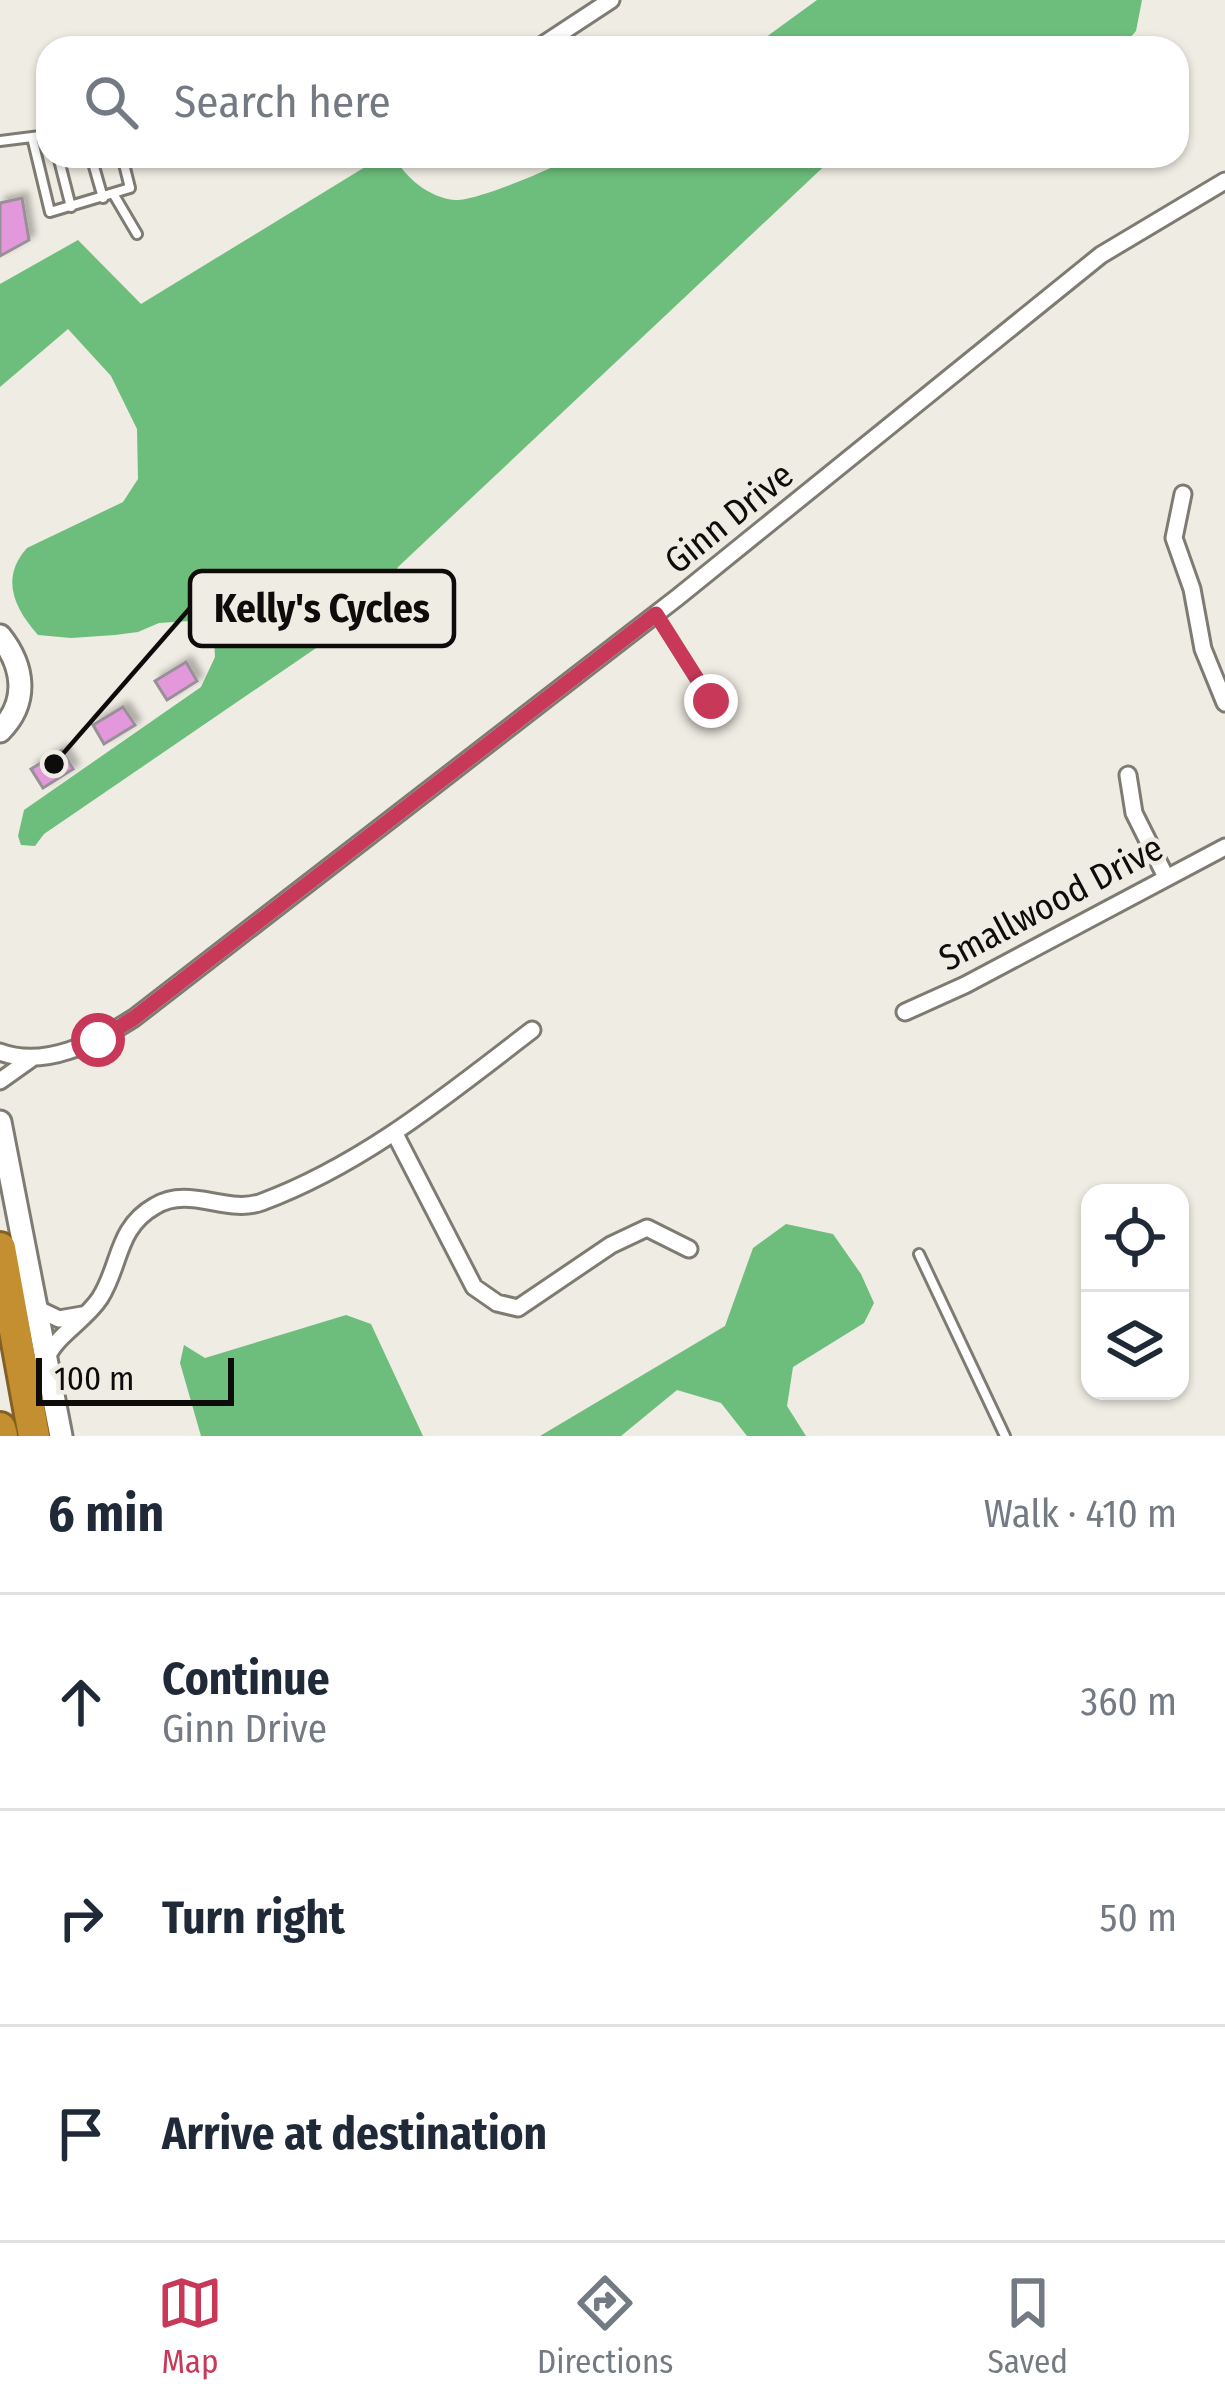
<!DOCTYPE html>
<meta charset="utf-8">
<style>
:root{--surface:#fff;--page:#f2f2f3;--text:#1f2937;--muted:#747a83;--line:#e0e1e3;--accent:#c83959}
body{margin:0;font-family:"Fira Sans Condensed",sans-serif;background:var(--page);color:var(--text)}
.controls{position:absolute;right:36px;bottom:36px;display:grid;overflow:hidden;border-radius:24px;box-shadow:0 3px 9px #0004}
.controls button{width:108px;height:108px;display:grid;place-items:center;padding:0;border:0;border-bottom:3px solid var(--line);background:var(--surface);color:var(--text);font:60px sans-serif}
.scale{position:absolute;left:36px;bottom:30px;width:198px;box-sizing:border-box;padding-left:12px;border:6px solid #0d0c0a;border-top:0;font-size:33px;line-height:42px;white-space:nowrap;color:#0d0c0a;-webkit-text-stroke:9px #efece3;paint-order:stroke}
.stop{position:absolute;width:36px;height:36px;margin:-27px;border:9px solid #c83959;border-radius:50%;background:#fff}
.stop.end{background:#c83959;border-color:#fff;box-shadow:0 3px 12px #0008}
.list{margin:0;padding:0;list-style:none}
h2{display:flex;justify-content:space-between;align-items:center;height:156px;margin:0;padding:0 48px;font-size:51px}
h2 small{font-size:39px;font-weight:400;color:var(--muted)}
.list li{display:grid;grid-template-columns:78px 1fr auto;gap:36px;align-items:center;box-sizing:border-box;height:216px;padding:0 48px;border-top:3px solid var(--line)}
.list b{display:block;font-size:45px;white-space:nowrap}
.list p{margin:0;font-size:39px;white-space:nowrap;color:var(--muted)}
.list em{font-size:39px;font-style:normal;color:var(--muted)}
.icon{flex:none;width:66px;height:66px;fill:none;stroke:currentColor;stroke-width:2;stroke-linecap:round;stroke-linejoin:round}
.map{position:relative;flex:none;width:1225px;height:1436px;overflow:hidden}
.search{position:absolute;background:var(--surface);box-shadow:0 3px 9px #0004;left:36px;right:36px;top:36px;height:132px;display:flex;align-items:center;gap:30px;box-sizing:border-box;padding:0 42px;border-radius:36px;color:var(--muted);font-size:45px}
.sheet{height:804px;background:var(--surface)}
nav{display:flex;justify-content:space-around;align-items:center;box-sizing:border-box;height:168px;border-top:3px solid var(--line);background:var(--surface);font-size:33px;color:var(--muted)}
nav a{display:grid;justify-items:center;gap:6px}
nav .on{color:var(--accent)}
.map>svg:first-child{display:block}
</style>
<div class="map">
<svg width="1225" height="1436" viewBox="0 0 1225 1436">
<defs>
<filter id="shadow"><feDropShadow dx="5.5" dy="-5.5" stdDeviation="3" flood-color="#0004"/></filter>
</defs>
<rect width="100%" height="100%" fill="#efece3"/>
<!-- forest -->
<path fill="#6dbe7c" d="M817,0H1142L1136,31L1121,48H751Z
M383,156H394C405,178 430,198 455,200C477,201 554,168 575,156H835L398,567L376,603L360,618L44,834L35,846L21,845L18,836L24,810L201,687L215,657L214,638L189,621L159,623L138,632L115,635L71,638L38,635C14,608 0,578 27,548L123,502L138,479L137,429L111,376L68,329L0,387V284L78,240L141,304Z
M786,1224L833,1234L861,1274L874,1303L864,1323L793,1367L787,1406L806,1436H747L721,1403L677,1390L621,1436H540L725,1326L753,1248Z
M346,1315L371,1324L423,1436H201L180,1363L184,1345L205,1358Z"/>
<!-- building -->
<path fill="#e398db" stroke="#979096" stroke-width="3" filter="url(#shadow)" d="M22,198L29,240L0,256V203Z
M186,662L197,681L167,700L155,681Z
M123,707L135,725L104,744L93,725Z
M62,750L73,769L43,788L31,769Z"/>
<g fill="none" stroke-linecap="round" stroke-linejoin="round">
<defs>
<path id="lane" d="M32,137L50,212L130,188L122,156
M0,141L48,135
M58,156L71,207
M91,156L103,198
M114,195L137,234
M657,616L711,702
M919,1254L1005,1436"/>
<path id="street" d="M538,48L611,0
M1183,494L1174,538L1192,589L1203,649L1225,703
M1128,775L1134,813L1165,875
M905,1012L965,985L1225,847
M0,1052C45,1069 96,1042 134,1018L678,597L1101,255L1225,181
M0,1081L31,1059
M395,1134L474,1287L497,1303L518,1308L611,1245L647,1228L689,1249
M36,1308L59,1319L82,1315
M46,1359C57,1334 85,1321 100,1298C121,1265 116,1228 155,1206C190,1185 227,1215 262,1202C364,1164 447,1095 532,1030"/>
<path id="secondary" d="M0,636C24,666 29,702 0,731
M0,1122L61,1436"/>
<path id="highway" d="M0,1248L34,1436
M0,1428L2,1436"/>
</defs>
<!-- lane casing -->
<use href="#lane" stroke="#7e7b73" stroke-width="14"/>
<!-- street casing -->
<use href="#street" stroke="#7e7b73" stroke-width="21"/>
<!-- secondary casing -->
<use href="#secondary" stroke="#7e7b73" stroke-width="27"/>
<!-- highway casing -->
<use href="#highway" stroke="#836123" stroke-width="36"/>
<!-- lane -->
<use href="#lane" stroke="#fff" stroke-width="8"/>
<!-- street -->
<use href="#street" stroke="#fff" stroke-width="15"/>
<!-- secondary -->
<use href="#secondary" stroke="#fff" stroke-width="21"/>
<!-- highway -->
<use href="#highway" stroke="#c38f30" stroke-width="30"/>
</g>
<g fill="none" stroke-linecap="round" stroke-linejoin="round">
<!-- route -->
<path stroke="#c83959" stroke-width="15" d="M98,1040L134,1018L656,614L711,701"/>
</g>
<g text-anchor="middle" dominant-baseline="central" stroke-width="9" stroke-linejoin="round" paint-order="stroke">
<!-- street labels -->
<g font-size="36" fill="#0d0c0a" stroke="#efece3">
<text transform="translate(729 518) rotate(-39)">Ginn Drive</text>
<text transform="translate(1051 903) rotate(-28)">Smallwood Drive</text>
</g>
</g>
<!-- callouts -->
<path fill="none" stroke="#0d0c0a" stroke-width="4.5" d="M54 764L190 608"/>
<circle fill="#0d0c0a" stroke="#efece3" stroke-width="4.5" cx="54" cy="764" r="12"/>
<rect fill="#efece3" stroke="#0d0c0a" stroke-width="4.5" x="190" y="571" width="264" height="75" rx="12"/>
<g font-size="39" text-anchor="middle" font-weight="bold" fill="#0d0c0a">
<text x="322" y="622">Kelly's Cycles</text>
</g>
</svg>
<div class="controls">
<button><svg class="icon" aria-label="locate" viewBox="0 0 24 24"><circle cx="12" cy="12" r="6"/><path d="M12 2v4M12 18v4M2 12h4M18 12h4"/></svg></button>
<button><svg class="icon" aria-label="layers" viewBox="0 0 24 24"><path d="M12 4l9 5-9 5-9-5zM3 14l9 5 9-5"/></svg></button>
</div>
<div class="scale">100 m</div>
<div class="stop" style="left:98px;top:1040px"></div>
<div class="stop end" style="left:711px;top:701px"></div>
<div class="search"><svg class="icon" aria-label="search" viewBox="0 0 24 24"><circle cx="10" cy="10" r="6"/><path d="M15 15l6 6"/></svg>Search here</div>
</div>
<section class="sheet">
<h2>6 min<small>Walk · 410 m</small></h2>
<ul class="list">
<li><svg class="icon" aria-label="ahead" viewBox="0 0 24 24"><path d="M12 20V5M6 11l6-6 6 6"/></svg><div><b>Continue</b><p>Ginn Drive</p></div><em>360 m</em></li>
<li><svg class="icon" aria-label="right" viewBox="0 0 24 24"><path d="M7 20v-9h11M14 6l5 5-5 5"/></svg><div><b>Turn right</b></div><em>50 m</em></li>
<li><svg class="icon" aria-label="arrive" viewBox="0 0 24 24"><path d="M6 21V4h12l-3 4 3 4H6"/></svg><div><b>Arrive at destination</b></div></li>
</ul>
</section>
<nav>
<a class="on"><svg class="icon" aria-label="map" viewBox="0 0 24 24"><path d="M3 6l6-2 6 2 6-2v14l-6 2-6-2-6 2zM9 4v14M15 6v14"/></svg>Map</a>
<a><svg class="icon" aria-label="directions" viewBox="0 0 24 24"><path d="M12 3l9 9-9 9-9-9zM9 14v-3h6M13 9l2 2-2 2"/></svg>Directions</a>
<a><svg class="icon" aria-label="saved" viewBox="0 0 24 24"><path d="M7 4h10v16l-5-4-5 4z"/></svg>Saved</a>
</nav>
